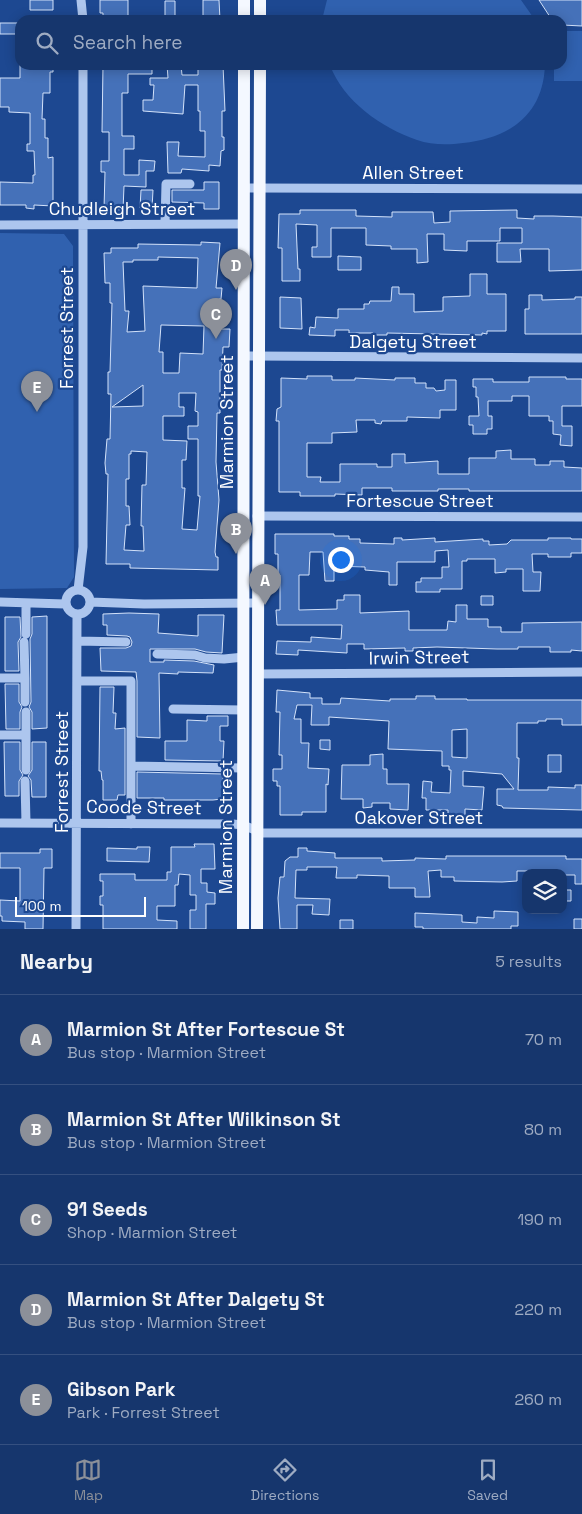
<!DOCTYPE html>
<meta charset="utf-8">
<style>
:root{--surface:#16366d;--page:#1f3e72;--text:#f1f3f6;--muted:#9eabc2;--line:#355080;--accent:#8c9099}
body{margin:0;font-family:"Space Grotesk",sans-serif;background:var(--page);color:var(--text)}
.controls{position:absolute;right:15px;bottom:15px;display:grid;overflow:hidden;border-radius:10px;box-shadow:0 2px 12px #0003}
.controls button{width:45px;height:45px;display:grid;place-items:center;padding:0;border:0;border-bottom:1px solid var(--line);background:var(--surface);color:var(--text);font:25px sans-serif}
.scale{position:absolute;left:15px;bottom:12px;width:131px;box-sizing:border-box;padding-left:5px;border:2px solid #fff;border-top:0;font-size:14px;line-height:18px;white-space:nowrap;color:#fff;-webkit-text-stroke:4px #1d4891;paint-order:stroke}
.you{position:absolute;left:340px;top:559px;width:18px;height:18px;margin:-12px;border:4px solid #fff;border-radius:50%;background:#1a73e8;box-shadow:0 0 0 8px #1a73e833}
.badge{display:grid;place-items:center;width:32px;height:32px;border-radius:50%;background:var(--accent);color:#fff;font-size:16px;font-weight:700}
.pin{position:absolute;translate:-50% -41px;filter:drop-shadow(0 1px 2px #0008)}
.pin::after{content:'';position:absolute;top:26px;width:18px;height:15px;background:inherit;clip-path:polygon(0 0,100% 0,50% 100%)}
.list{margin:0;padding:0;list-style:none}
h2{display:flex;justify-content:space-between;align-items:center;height:65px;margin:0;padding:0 20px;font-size:21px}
h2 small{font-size:16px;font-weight:400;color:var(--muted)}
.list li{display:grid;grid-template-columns:32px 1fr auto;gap:15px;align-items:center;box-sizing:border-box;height:90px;padding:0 20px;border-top:1px solid var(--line)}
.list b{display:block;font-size:19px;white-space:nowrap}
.list p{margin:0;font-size:16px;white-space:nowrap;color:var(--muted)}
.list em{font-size:16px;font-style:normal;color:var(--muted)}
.icon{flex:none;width:28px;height:28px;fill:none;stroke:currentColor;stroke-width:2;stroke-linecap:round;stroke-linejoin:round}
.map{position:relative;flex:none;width:582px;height:929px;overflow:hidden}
.search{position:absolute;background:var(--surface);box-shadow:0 2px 12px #0003;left:15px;right:15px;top:15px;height:55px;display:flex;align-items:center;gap:12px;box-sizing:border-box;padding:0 18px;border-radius:15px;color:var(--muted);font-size:19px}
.sheet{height:515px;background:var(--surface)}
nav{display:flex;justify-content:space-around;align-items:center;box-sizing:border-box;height:70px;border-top:1px solid var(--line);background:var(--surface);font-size:14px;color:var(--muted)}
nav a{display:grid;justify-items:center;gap:2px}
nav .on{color:var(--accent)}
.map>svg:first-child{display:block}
</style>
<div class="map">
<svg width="582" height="929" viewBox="0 0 582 929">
<rect width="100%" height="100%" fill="#1d4891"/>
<!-- green -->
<path fill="#3061af" d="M327,0H521L535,20H322Z
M562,31H582V81H554V65H562Z
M330,65H545C543,115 510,138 463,143C448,145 431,145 417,140C382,128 343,101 330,65Z
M0,233L64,234L73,246L74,577L67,588L0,589Z"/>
<!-- building -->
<path fill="#4571b9" stroke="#d3e2fa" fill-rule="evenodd" d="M30,0H53V10H30Z
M100,0H128V20H103V13H100Z
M203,0H219L220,20H203Z
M539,0H582V26L562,25V20H552Z
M165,1H175V20H165Z
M0,23H20V34H0Z
M20,65H53V72H50V93H43L42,119H45V138H48V158L53,157V206L34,205V209L26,208V205H0V182L33,183V175H35L34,151H27V144H30V113L9,112V107H0V78H20Z
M103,65H152V74H128V93H122V136H134V149H124V175H139V160L155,161L154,171H146V187L124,186L123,210L104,209L105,172H101V161H109V132H102Z
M167,65H181L182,75H198V65H223L225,111H222V137H224V150L221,151L220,166L209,165V171L182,169L181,173H168L167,142H179L178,156L205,157V131H200V111H198V85H185L183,114L143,111V100H153L154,85H150V78H168Z
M204,182H219V209H204V203L172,202V190H204Z
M141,190H153L152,209L140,208Z
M300,210H356V216L392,217V212H433L434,223L450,222V211L517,210V218L534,219V216H553L582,217V270L549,271V249H520L521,262H497V243H522V228H500V241H467V251L444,250V234H427L428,262L417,263V249H391V246L366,245V228H331V257H312V247H317V225L296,224L298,269H300V281H282V248H278L279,214H300Z
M201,242L220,243L216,288H222L221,299H219V329H230L229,347H223L222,370H220V413H217L216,462L219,500L215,552L216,557H218V570L130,568V564H106L108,474H106L105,463L107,439H110L111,394H108V372H110L112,303H110V283H105L104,253H111V248H138V244L201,245ZM158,257L198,258L197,288L143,286L145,331L127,332L129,311H125L123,262H133V260H158ZM161,325L204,326L203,354L180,353L179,373H163V352H159ZM143,385V406L112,407ZM179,393H196L195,411L198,412V426H188V439H198V496H200L197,530L182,529L185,488H182V460H186L187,441L163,440V416H184V407H179ZM131,451L147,452L146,485H142L141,526H143L144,551L124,550L126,525H130L129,506H126V479H129V454H131Z
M338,256L361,257V270H338Z
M470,274H487V294H506V331H487V334L482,333V335L387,333V335H373V333H349V330H335V336L309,335L310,327L315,328L316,317L338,318V309H364V304H369L370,301H391L392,287H399V294H414V312L443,311V297L470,296Z
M529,295H542V300L575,299V297H582V334H525V309H529Z
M280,297L301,298L302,329L280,328Z
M307,376H332V380H355V378L395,380V378H415V383H426V388H434L436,391L445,390V380H456V410H440V418L407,417V421H382L381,424L375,423V420H356L357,432L332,433V443H307V477H321L320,482H340V464H377V467H392V454H405V463L438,461V474H469V458H496V451L511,450V459H535V465H550V461H564V467L582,468V491H469V489H438V491H392V488H362V495L335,494V496H300V492H279V421H276L277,409L281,407V378L307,379Z
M529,377H566V379H582V406H562V426H572V446L560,445L561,435L553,434V421H549V416H529V396H512V401H488V416H492V429H487V434H473V425H469V416H479L478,397H476V387H473V379H493V382H529Z
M275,534H334V536H349V539H360V543L394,544V538H402V540L435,538V542L483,539V541H489V545L507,544L511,540H548V538H571V539H582V553H571V557H548V554H532L533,572H541L540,591H523V569H506V572L495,573V559H467V561H462V589H440V592H416V582H421V578H442V567H449L448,550L435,551V562H397V585H389V572L365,570V567L334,566V581H325L323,552H310L309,575H299V610L337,609V600H344V595H360V613L409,611V630H447L448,621L456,622V605H467V619H488V627H501V632H522V623L582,622V651L571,650V652H550V647H518V649H497L437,647L413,648V651H405V648L364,649V644H347V653L298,650V655L276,654L277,641L311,642V637L341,639L342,625H277L276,610H280V575H278V554H275Z
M481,596H493V605H481Z
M129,613L159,614L158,633L198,636V615H224L222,653L206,652L195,649H150V662H164V660L194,661L214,665L213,673L178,672V674L159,673L160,738L137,737V681L136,672L101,671L100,648H126L131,646L132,642L130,637L127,636L107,635V625H103V614Z
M47,616V728L32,729V712L29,707L31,702L30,639L32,634V617Z
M5,617H20L21,637L18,642L19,671H5Z
M5,684H19V702L22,707L20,712V729H6Z
M100,687H114L113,713H116L115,729L125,728V795H118L117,800H103V780H102L101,771H99Z
M277,690L310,693V698H322V704H340L341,698L390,701V699H416V696H435V699H467V700H582V725H562V719H546V721H538V723H517V758H519L518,790H548V787L575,788V785H582V810L503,808L502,806L497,805V789H514L502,774L463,771V786L484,787L482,810L465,809V816H448V810H426V798H422L423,781L432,782L431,792L450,793L451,770H449V766H442V751L388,749L389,721L329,717V725H311L312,705H297L294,719H301V743H309L308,768L329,769L328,785L326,784V812H302V815H280V786H277V781H273V769H282V755H279L280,712H276ZM467,729V758L452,757V730Z
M207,716H228V726H220V741H224L223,761L165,760V741H187V720L207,721Z
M320,740H330V750L320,749Z
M4,742H20V770L23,775L19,781V796H5Z
M32,742H46V797H32L31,780L28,776L32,770Z
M383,754V769H387V784H409L408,810L390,809V803H372V807L363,808V799H341L342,765H370V755Z
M548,755H561V772H548Z
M137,772L223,774V787H226V795H222V799L213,800H164V798H137Z
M194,844H214L215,869H201V883H207V892L215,893V904H206V929H190V910H196V895H190V875L179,874L178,885H175V906H157V920L177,921V929H103V905H100V896H103V881H100V874H135V880H167V872H171V847H195Z
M137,847H150L149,862L107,861V848L137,849Z
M298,848H307V851L335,853V858H382V861L415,860V858L446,859V856H566V859H582V884H575V875H563V873H547V871H517V881L502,882L454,881V877H441V870L428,871L430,897H415V888H389V876L357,875V878H336L337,867H307V870H296L295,898L330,899L329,915L312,914L313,905H297V929H280L278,898L280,877H284L285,861L290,857H298Z
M40,849H52V868H44L43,929H25V922L2,921V916H0V900L20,901V868H0V853H40Z
M563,890H571V901H563Z
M494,911L518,912V926H511V929H423V927H415V913L462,915V922L477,923V917L494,918Z
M574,919H582V929H574Z
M340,920H353V929H340Z"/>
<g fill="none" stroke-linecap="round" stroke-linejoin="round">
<!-- minor -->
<path stroke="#adc6ee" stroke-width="9" d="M81,0L83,20
M244,188L582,189
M165,224L166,184H190
M0,225L244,224
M244,356L582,358
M257,516L582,517
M66 602a12 12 0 1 1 24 0a12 12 0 1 1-24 0Z
M78,590L83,547V65
M0,602L65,604
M90,602L144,604L257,603
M26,603V634
M78,641L126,642
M24,642L25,678
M157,654L195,655L205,658L224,659L244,657
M257,674L582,672
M0,678H25V702
M77,681H131V766L243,768
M173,709L243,710
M0,735H26V770
M26,735V712
M25,781L26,823
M0,823L233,824L243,825L262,833H582
M131,824V766
M76,929L77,615"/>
<!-- major -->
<path stroke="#f4f8ff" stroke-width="12" d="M244,0V20
M260,20V0
M243,929L244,65
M257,929L260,65"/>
</g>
<g text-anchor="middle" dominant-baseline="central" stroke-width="4.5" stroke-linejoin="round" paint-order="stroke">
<!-- street labels -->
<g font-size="18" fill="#fff" stroke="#1d4891">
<text x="413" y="172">Allen Street</text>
<text x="122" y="208">Chudleigh Street</text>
<text transform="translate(66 328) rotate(-90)">Forrest Street</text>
<text x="413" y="341">Dalgety Street</text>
<text transform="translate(226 422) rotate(-90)">Marmion Street</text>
<text x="420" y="500">Fortescue Street</text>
<text transform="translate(419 657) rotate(-1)">Irwin Street</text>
<text transform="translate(61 772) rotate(-90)">Forrest Street</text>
<text transform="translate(144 807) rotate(1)">Coode Street</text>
<text x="419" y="817">Oakover Street</text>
<text transform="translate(225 827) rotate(-90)">Marmion Street</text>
</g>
</g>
</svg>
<div class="controls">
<button><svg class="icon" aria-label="layers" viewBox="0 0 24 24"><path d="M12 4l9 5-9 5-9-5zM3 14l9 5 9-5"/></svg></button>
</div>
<div class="scale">100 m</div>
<div class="you"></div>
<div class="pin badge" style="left:265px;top:605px">A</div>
<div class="pin badge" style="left:236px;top:554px">B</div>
<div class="pin badge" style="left:216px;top:339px">C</div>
<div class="pin badge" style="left:236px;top:290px">D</div>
<div class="pin badge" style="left:37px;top:412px">E</div>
<div class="search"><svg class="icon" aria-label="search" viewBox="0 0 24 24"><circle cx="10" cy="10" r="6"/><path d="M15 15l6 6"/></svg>Search here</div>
</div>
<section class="sheet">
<h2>Nearby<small>5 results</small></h2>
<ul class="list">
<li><span class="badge">A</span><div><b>Marmion St After Fortescue St</b><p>Bus stop · Marmion Street</p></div><em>70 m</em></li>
<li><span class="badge">B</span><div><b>Marmion St After Wilkinson St</b><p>Bus stop · Marmion Street</p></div><em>80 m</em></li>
<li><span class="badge">C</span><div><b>91 Seeds</b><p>Shop · Marmion Street</p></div><em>190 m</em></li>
<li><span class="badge">D</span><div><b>Marmion St After Dalgety St</b><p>Bus stop · Marmion Street</p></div><em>220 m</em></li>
<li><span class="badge">E</span><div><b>Gibson Park</b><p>Park · Forrest Street</p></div><em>260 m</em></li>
</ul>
</section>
<nav>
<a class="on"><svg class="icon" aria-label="map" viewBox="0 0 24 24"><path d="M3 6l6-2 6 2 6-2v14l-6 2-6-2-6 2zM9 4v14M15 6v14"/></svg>Map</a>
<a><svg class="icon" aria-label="directions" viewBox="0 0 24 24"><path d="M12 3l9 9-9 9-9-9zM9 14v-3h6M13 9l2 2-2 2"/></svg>Directions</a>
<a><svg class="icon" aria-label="saved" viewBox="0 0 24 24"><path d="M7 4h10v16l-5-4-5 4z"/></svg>Saved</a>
</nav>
